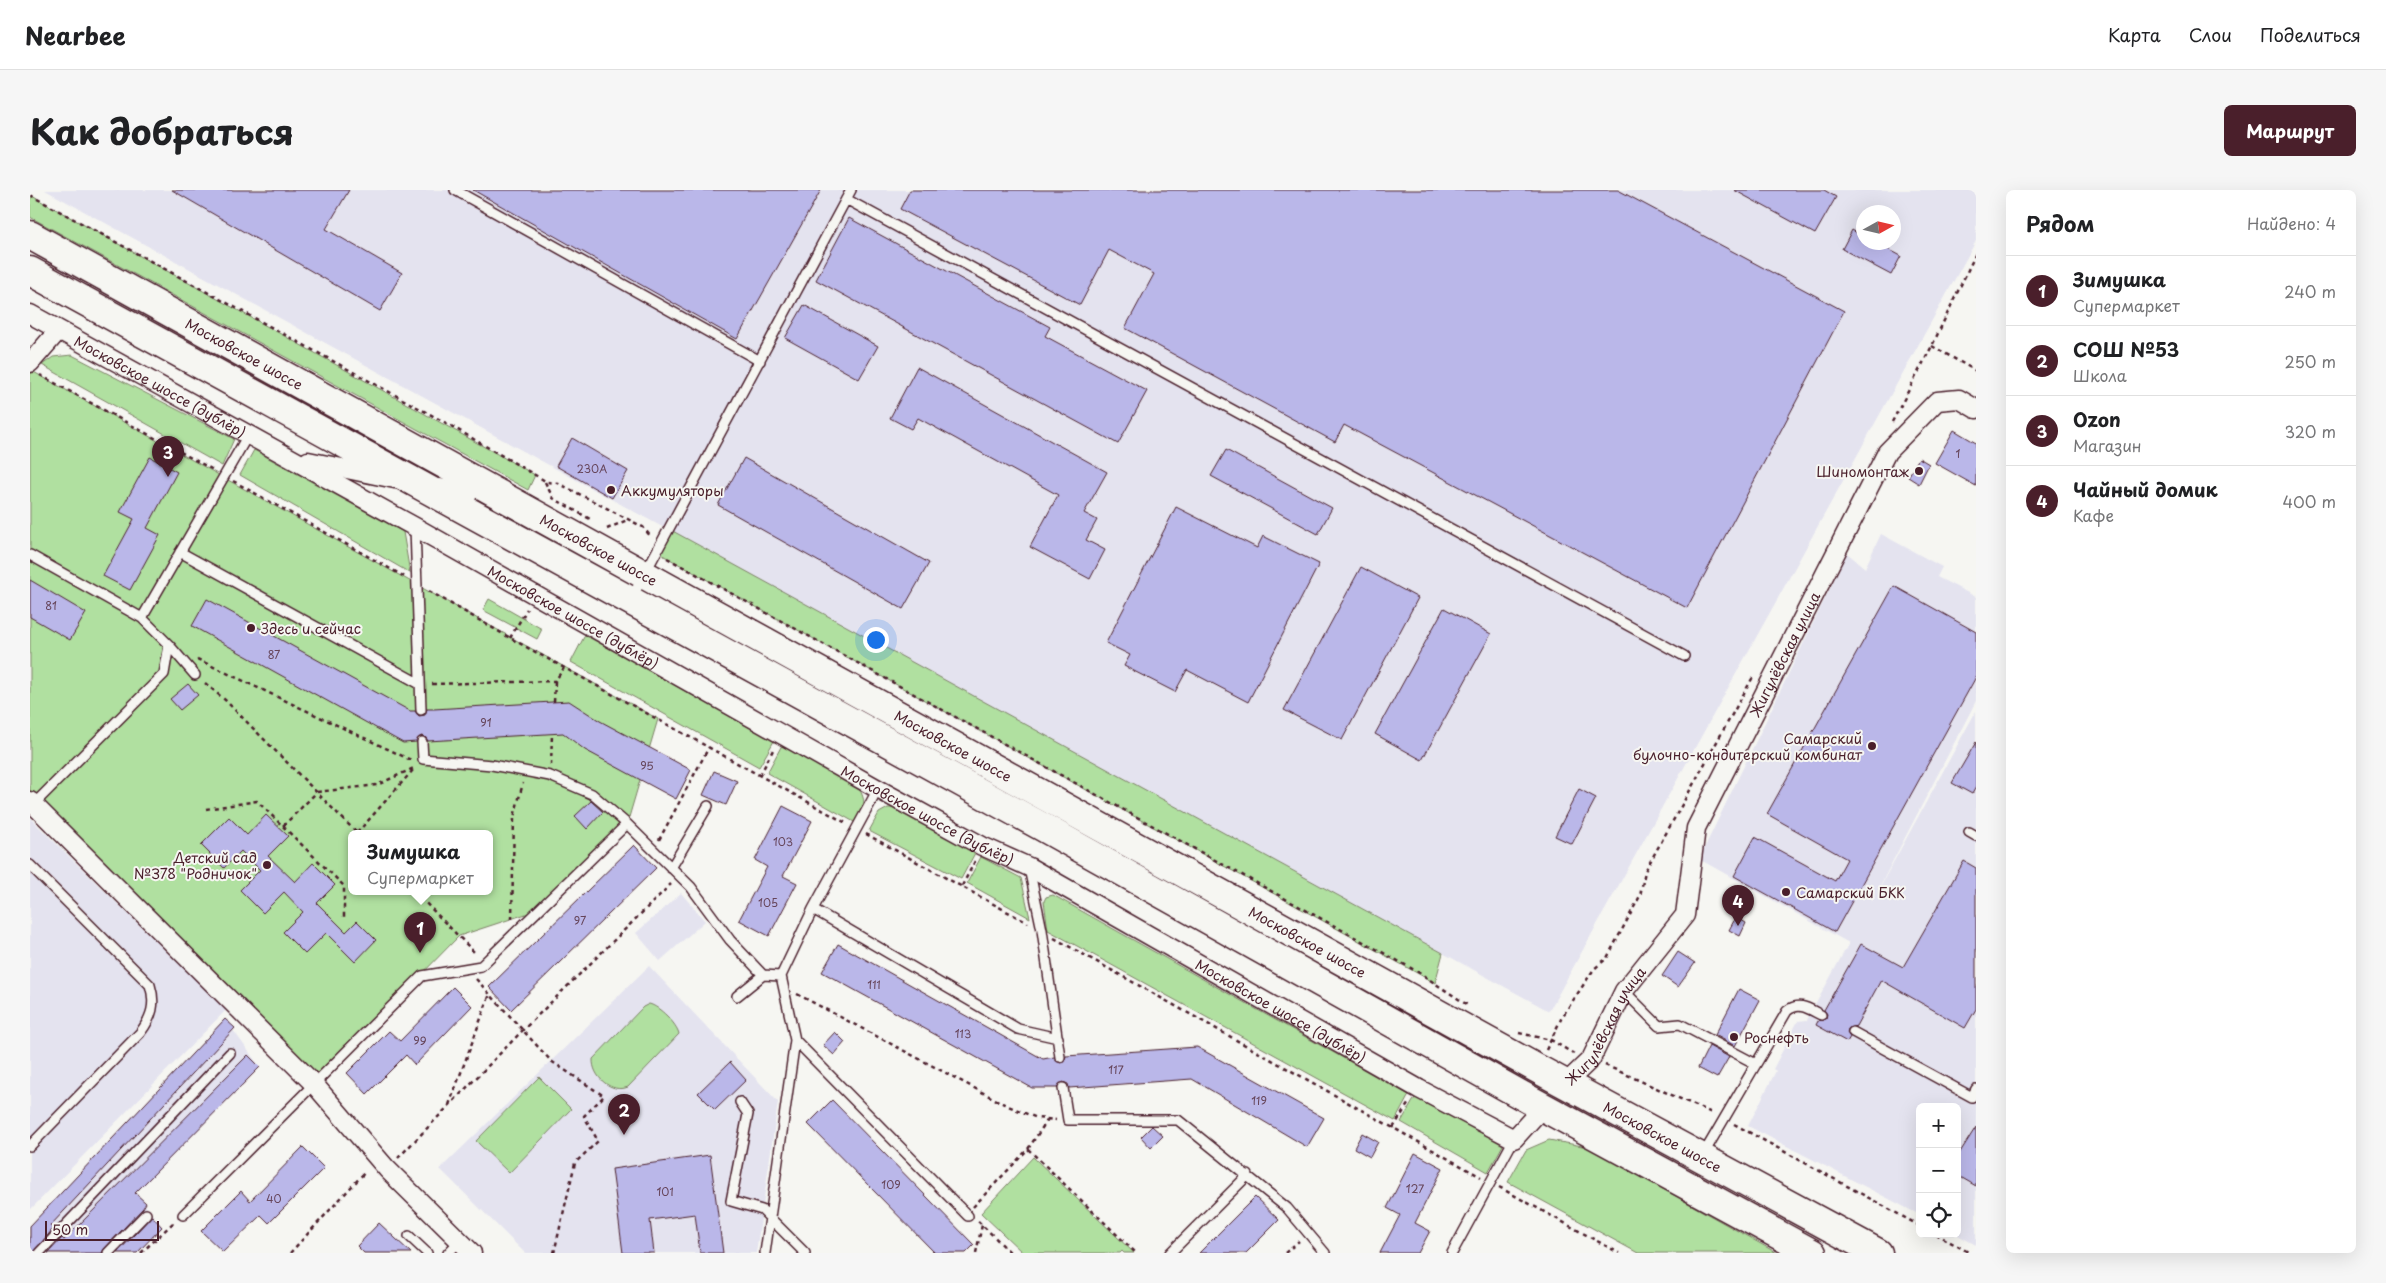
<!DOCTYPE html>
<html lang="ru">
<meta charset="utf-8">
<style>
:root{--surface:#fff;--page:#f6f6f6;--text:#202124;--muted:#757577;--line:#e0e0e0;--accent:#4a1f2b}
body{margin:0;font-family:"Playpen Sans",sans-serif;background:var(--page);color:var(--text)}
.controls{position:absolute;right:15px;bottom:15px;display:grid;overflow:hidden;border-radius:8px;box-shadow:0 5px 20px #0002}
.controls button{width:45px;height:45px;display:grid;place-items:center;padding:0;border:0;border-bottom:1px solid var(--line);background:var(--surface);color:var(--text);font:25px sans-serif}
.compass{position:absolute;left:1826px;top:15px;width:45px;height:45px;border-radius:50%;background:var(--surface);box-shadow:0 5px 20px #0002;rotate:82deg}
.scale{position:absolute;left:15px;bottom:12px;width:114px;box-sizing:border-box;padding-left:5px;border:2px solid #4a1f2b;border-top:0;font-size:14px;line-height:18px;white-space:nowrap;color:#4a1f2b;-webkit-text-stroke:4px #f6f6f2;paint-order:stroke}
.you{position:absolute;left:845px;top:449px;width:18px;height:18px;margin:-12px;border:4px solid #fff;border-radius:50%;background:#1a73e8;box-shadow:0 0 0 8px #1a73e833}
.badge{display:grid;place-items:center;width:32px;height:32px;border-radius:50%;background:var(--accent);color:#fff;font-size:16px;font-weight:700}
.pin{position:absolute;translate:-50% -41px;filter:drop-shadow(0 1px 2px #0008)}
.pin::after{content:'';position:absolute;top:26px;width:18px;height:15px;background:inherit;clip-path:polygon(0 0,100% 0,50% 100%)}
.popup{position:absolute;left:318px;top:640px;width:145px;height:65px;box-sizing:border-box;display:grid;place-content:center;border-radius:8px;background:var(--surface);filter:drop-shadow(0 1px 4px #0005);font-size:16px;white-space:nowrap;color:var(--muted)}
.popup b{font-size:19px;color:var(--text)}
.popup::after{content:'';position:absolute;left:50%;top:100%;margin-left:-10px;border:10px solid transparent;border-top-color:var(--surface)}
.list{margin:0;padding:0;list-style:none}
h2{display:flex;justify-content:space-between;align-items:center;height:65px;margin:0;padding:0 20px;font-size:21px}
h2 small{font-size:16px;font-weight:400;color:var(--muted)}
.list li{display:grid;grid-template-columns:32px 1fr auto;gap:15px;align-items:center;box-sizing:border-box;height:70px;padding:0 20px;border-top:1px solid var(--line)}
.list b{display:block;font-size:19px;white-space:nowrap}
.list p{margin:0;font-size:16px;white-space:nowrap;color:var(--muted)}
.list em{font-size:16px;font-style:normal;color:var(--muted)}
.icon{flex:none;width:28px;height:28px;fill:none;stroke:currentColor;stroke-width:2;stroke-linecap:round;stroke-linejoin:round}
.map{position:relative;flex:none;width:1946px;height:1063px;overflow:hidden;border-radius:8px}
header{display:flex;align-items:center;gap:30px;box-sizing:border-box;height:70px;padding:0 25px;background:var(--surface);border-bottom:1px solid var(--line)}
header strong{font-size:24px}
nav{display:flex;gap:28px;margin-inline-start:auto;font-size:18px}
.intro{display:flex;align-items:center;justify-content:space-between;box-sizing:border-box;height:120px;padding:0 30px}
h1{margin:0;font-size:35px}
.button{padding:12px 22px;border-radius:8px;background:var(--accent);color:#fff;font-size:18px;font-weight:700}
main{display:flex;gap:30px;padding:0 30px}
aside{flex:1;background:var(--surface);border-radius:8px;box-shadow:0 5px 20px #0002}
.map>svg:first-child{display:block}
</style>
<header>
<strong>Nearbee</strong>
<nav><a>Карта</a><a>Слои</a><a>Поделиться</a></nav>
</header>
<div class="intro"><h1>Как добраться</h1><a class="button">Маршрут</a></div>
<main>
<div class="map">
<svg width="1946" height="1063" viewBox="0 0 1946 1063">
<rect width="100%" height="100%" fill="#f6f6f2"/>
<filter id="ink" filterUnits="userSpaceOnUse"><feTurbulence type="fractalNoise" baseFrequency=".02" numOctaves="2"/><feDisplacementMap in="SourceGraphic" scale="10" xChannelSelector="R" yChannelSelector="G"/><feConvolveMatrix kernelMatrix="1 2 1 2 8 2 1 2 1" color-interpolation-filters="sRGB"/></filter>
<g filter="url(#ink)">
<!-- built -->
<path fill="#e4e3ef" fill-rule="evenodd" d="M15,0H1946V51L1519,821ZM1834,22H1864V52H1834Z
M1851,344L1912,377L1907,387L1946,407V511L1840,715L1946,521V1055L1926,1044L1927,917H1890V1025L1718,936L1746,881L1743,879L1768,831L1777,830L1819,753L1669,669L1817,363L1835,378Z
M0,628L196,820L0,1020Z
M651,703L675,731L630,771L606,743Z
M619,776L748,912L726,1063H495L410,979Z
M195,829L230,877L106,1003L132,1037L107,1063H0V1036Z"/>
<!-- green -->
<path fill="#b0e0a0" stroke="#7d8066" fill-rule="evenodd" d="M0,5L505,285L498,300L0,27Z
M42,165L204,249L192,276L12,175L23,167Z
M0,180L628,529L597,634L508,720L429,746L284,894L0,612ZM321,644H459V702H321Z
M224,260L373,342L380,383L210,285Z
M639,339L1413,763L1405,793L627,362Z
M459,409L512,439L507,449L453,420Z
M555,445L744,551L729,577L541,472Z
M752,555L830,600C837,614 834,620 826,633L737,583Z
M858,618H867L945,663L931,689L839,641L849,623Z
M951,667L991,688L1000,728L937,693Z
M1023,705L1379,905L1365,931L1018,740L1014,711L1016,707Z
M619,814C629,816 647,834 649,844L598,897C582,904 562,887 563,869L613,817Z
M509,887L541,919L479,983L446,951Z
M1386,906L1473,955L1458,982L1371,932Z
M1519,950L1558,957L1747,1063H1608L1478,992L1496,960Z
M1003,967L1104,1063H1094L1092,1061L1090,1063H993L951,1023Z"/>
<!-- building -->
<path fill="#bab7e9" stroke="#4a1f2b" d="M142,0H319L296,39L372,83L350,121Z
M443,0H791L707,149Z
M880,0H1588L1814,121L1657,418L1314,235L1305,252L1095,138L1124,84L1079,60L1050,115L870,19Z
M1704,0H1794L1806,7L1785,44Z
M819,28L1020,137L1015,146L1117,201L1088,254L786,90Z
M1822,40L1834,47V52H1845L1871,66L1861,85L1812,59Z
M774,115L848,156L829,189L755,148Z
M887,177L1077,282L1054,323L1067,330L1056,350L1075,360L1060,389L1000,357L1028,305L888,228L881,239L860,228Z
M1924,240L1946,253V296L1905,273Z
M542,248L598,281L582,308L526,276Z
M1196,260L1302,318L1288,344L1181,286Z
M120,267L147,282L117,338L130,345L100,400L73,386L104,329L90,322Z
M714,268L899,373L873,419L688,315Z
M1889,268L1899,274L1889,294L1878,287Z
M1146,317L1227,358L1233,346L1289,374L1218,512L1157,480L1145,502L1094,476L1100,465L1076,453Z
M1331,377L1388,408L1312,550L1254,520Z
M0,390L56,423L40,450L0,427Z
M1864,396L1946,442V487L1805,742L1704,686L1725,647L1805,691L1817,669L1737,624Z
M177,409L380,521H385L389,526L395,525L397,519H404L539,511L570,531L661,580L646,609L555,560L533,543L398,551L395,547L391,546L386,552L373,553L162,436Z
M1414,418L1461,444L1392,570L1345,544Z
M158,494L168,505L150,520L140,509Z
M1946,552V597L1942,604L1922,593Z
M684,581L707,591L696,615L673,605Z
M1549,599L1566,608L1542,654L1525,646Z
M561,611L573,622L557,639L545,626Z
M753,616L782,631L753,686L767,693L739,746L709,730L737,677L725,670Z
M236,625L258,646L238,666L265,692L283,673L305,695L287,713L316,742L327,731L346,750L325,772L296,743L275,764L253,742L273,722L254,702L233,723L210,700L230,680L211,661L194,678L171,655L199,627L217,645Z
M604,655L626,678L481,820L459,797Z
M1934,671L1946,678V819L1935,838L1851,790L1826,836L1818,839L1817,843L1820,847L1817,852L1786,835L1788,831L1796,828L1797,824L1794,820L1831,754L1873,777Z
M1706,727L1716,733L1710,746L1699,740Z
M808,754L1013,869L1024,867L1030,873L1034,872L1036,866L1167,857L1294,928L1277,957L1162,889L1039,898L1038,894L1033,892L1027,898H1002L792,782Z
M1648,762L1665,773L1648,797L1632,786Z
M423,797L442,816L385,875L376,865L337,904L317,883L359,841L370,851Z
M1709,799L1730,810L1705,856L1685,845Z
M195,829L205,838L20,1036L23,1039L3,1063H0V1036Z
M805,842L815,852L804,865L793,855Z
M1679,856L1699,867L1687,888L1668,878Z
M218,865L230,877L105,1003L116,1013L113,1018L74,1059L72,1063H18L32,1048L34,1050Z
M700,872L716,890L685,920L668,903Z
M802,910L944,1055L936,1063H905L778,934Z
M1122,936L1133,946L1121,958L1111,947Z
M1946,937V996L1927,985V967Z
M1332,943L1348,952L1340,967L1324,958Z
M273,957L294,978L239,1033L231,1025L193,1062L171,1041L211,1001L220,1011Z
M1385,963L1413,978L1385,1033L1400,1041L1388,1063H1350L1370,1025L1357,1018Z
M680,965L693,1063H670L665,1024L620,1030L624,1063H593L582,979Z
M1225,1007L1249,1030L1216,1063H1169Z
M122,1026L132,1037L107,1063H87Z
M349,1033L381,1063H334L327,1056Z"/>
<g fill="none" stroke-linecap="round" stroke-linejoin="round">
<defs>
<path id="lane" d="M425,0L730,171
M816,9L1654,466
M385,337L391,520
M150,362L390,494
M0,365L112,428L139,455L134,484L3,615
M607,398L821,0
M112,428L218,245
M139,455L165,485
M392,552L393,569L462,575L520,586L562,604L597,634L661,697L700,750L733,785L751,786
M1939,642L1946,646
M0,675L120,795C126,814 122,827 110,843L0,956
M641,678L678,616
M999,678L1012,740L1030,867
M783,719L988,839L1028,848
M1594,801L1629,836L1650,834L1726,874
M707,806L733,785
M1823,842L1942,907L1946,899
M765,850L938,1026
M1033,898L1038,930H1148L1257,1018L1295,1063
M710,912L718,924L701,1011L732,1020L775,1063
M1673,965L1757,821C1769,811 1779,819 1791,825
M153,1025L392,786L451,776L597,634
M379,1046L397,1063
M9,1063L200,863
M78,1063L116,1024
M418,1063L430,1051
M735,1063L765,850L751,786L783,719L848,599
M1140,1063L1218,985
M1422,1063L1484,949"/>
<g id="street">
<path id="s1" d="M0,124L385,337L848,599L952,656L999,677L1389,899L1484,949L1513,917"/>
<path d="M0,173L28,141"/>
<path d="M278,271L365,289"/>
<path d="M410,298L438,304"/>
<path d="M0,611L284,894L357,979L442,1063"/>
<path id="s2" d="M1535,894L1561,869L1594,801L1655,725L1666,638L1857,262L1907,211L1929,209L1946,219"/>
</g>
<g id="primary">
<path id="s3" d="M0,45L1506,878L1848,1063"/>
<path d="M0,81L1011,636L1491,905L1782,1063"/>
</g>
</defs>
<!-- lane casing -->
<use href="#lane" stroke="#4a1f2b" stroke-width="12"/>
<!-- street casing -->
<use href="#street" stroke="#4a1f2b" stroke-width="21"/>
<!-- primary casing -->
<use href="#primary" stroke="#4a1f2b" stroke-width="31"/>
<!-- path -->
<path stroke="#4a1f2b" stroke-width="2.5" stroke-dasharray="4 4" stroke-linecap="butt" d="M0,5L416,233L517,292L528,293L613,337L621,347
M1902,156L1946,181
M10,185L185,281
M1862,232L1902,156L1946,63
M203,291L375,387
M515,292L523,308L560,329
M577,339L597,330
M637,368L1388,782L1439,816
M399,401L480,448L816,633
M480,448L497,419
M167,469L381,570
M175,493L195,510L328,644
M402,494L525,491L534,478
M524,512L525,491
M521,575L522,544
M730,585L744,558
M176,619L227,611L314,696V729
M253,636L287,602L347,595L386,577
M327,643L384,579
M836,644L998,733
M629,650L679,557
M932,696L945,671
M385,702L446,764
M482,729L484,627L493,593
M1024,748L1451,987
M446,789L521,871L574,906L554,926L568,951L545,973L524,1063
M767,804L978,916L1007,928L1026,930
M1489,843L1521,850L1544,864
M1516,860L1532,827L1564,779L1577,768L1610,706L1615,681L1723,487
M1575,875L1684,924
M419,915L460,804
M1704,934L1890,1036
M1363,938L1380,911
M998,959L1018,929
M368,968L493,840L641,694
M1469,997L1589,1063
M943,1017L998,959L1106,1063
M948,1031L981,1063
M1906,1044L1940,1063
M111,1063L145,1031
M260,1063L336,981
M946,1063L952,1035
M1255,1063L1269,1051"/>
<!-- lane -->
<use href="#lane" stroke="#f6f6f2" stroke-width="9"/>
<!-- street -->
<use href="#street" stroke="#f6f6f2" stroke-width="18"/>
<!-- primary -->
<use href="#primary" stroke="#f6f6f2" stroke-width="28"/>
</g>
</g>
<!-- markers -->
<g fill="#4a1f2b" stroke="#f6f6f2" stroke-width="2">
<circle cx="1889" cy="281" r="5"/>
<circle cx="581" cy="300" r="5"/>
<circle cx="221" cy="438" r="5"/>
<circle cx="1842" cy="556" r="5"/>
<circle cx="237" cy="675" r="5"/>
<circle cx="1756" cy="702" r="5"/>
<circle cx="1704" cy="847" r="5"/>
</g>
<g text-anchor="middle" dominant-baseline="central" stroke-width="4" stroke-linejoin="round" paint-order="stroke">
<!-- number labels -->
<g font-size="11" fill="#66455a">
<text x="1928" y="263">1</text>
<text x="562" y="278">230A</text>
<text x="21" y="415">81</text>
<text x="244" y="464">87</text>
<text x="456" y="532">91</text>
<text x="617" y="575">95</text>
<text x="753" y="651">103</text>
<text x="738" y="712">105</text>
<text x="550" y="730">97</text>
<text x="844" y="794">111</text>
<text x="933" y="843">113</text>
<text x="390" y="850">99</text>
<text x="1086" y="879">117</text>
<text x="1229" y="910">119</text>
<text x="861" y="994">109</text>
<text x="1385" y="998">127</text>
<text x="635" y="1001">101</text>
<text x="244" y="1008">40</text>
</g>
<!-- street labels -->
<g font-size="14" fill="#4a1f2b" stroke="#f6f6f2">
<text stroke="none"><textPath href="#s3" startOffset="245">Московское шоссе</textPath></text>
<text stroke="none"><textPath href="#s1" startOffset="149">Московское шоссе (дублёр)</textPath></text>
<text stroke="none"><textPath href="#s3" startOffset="650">Московское шоссе</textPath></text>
<text stroke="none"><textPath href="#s1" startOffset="622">Московское шоссе (дублёр)</textPath></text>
<text stroke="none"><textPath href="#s2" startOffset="492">Жигулёвская улица</textPath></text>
<text stroke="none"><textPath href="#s3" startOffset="1055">Московское шоссе</textPath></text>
<text stroke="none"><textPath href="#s1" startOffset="1028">Московское шоссе (дублёр)</textPath></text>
<text stroke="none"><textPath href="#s3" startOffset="1460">Московское шоссе</textPath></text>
<text stroke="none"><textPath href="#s1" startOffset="1432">Московское шоссе (дублёр)</textPath></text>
<text stroke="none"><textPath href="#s2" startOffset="72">Жигулёвская улица</textPath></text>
<text stroke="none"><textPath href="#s3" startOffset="1865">Московское шоссе</textPath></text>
</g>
<!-- poi labels -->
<g font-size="14" fill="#4a1f2b" stroke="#f6f6f2" text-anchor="start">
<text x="1879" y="281" text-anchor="end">Шиномонтаж</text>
<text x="591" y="300">Аккумуляторы</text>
<text x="231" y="438">Здесь и сейчас</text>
<text x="1832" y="548" text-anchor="end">Самарский<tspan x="1832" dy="16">булочно-кондитерский комбинат</tspan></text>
<text x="227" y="667" text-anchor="end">Детский сад<tspan x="227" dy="16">№378 "Родничок"</tspan></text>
<text x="1766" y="702">Самарский БКК</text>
<text x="1714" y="847">Роснефть</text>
</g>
</g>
</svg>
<div class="controls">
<button>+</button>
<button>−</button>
<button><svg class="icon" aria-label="locate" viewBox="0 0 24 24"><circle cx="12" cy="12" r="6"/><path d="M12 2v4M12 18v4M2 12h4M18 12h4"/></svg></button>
</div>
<svg class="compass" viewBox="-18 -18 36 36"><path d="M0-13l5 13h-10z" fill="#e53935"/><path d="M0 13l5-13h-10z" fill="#757577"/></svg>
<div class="scale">50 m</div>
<div class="you"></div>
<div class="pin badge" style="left:390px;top:763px">1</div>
<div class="popup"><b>Зимушка</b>Супермаркет</div>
<div class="pin badge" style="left:594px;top:945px">2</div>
<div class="pin badge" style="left:138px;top:287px">3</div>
<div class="pin badge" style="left:1708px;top:736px">4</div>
</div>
<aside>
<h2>Рядом<small>Найдено: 4</small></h2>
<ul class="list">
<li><span class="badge">1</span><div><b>Зимушка</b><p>Супермаркет</p></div><em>240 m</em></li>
<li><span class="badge">2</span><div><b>СОШ №53</b><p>Школа</p></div><em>250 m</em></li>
<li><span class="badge">3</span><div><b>Ozon</b><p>Магазин</p></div><em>320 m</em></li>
<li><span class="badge">4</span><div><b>Чайный домик</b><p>Кафе</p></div><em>400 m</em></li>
</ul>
</aside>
</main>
